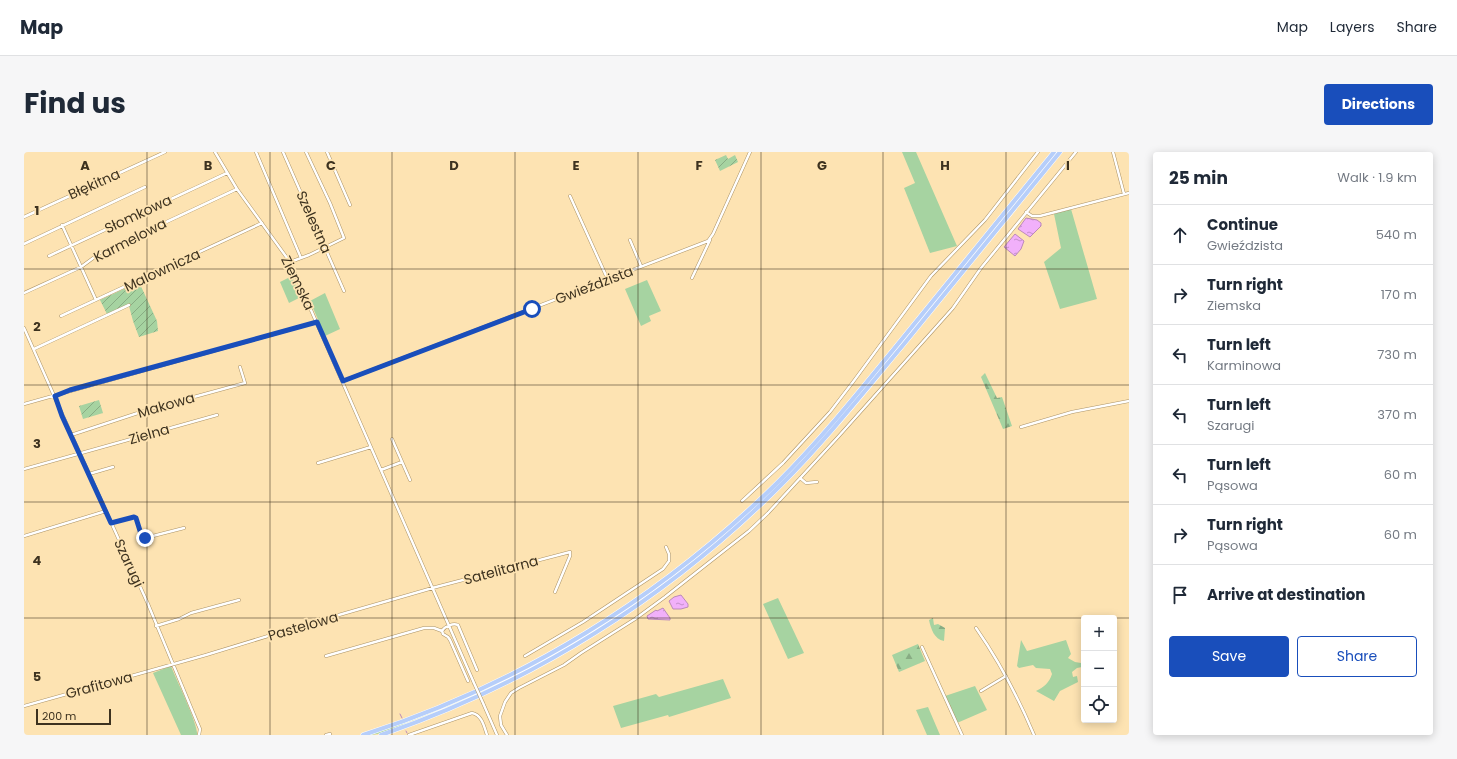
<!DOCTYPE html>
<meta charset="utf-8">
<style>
:root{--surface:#fff;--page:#f6f6f7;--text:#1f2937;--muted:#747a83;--line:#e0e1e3;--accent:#194ebb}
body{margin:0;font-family:Poppins,sans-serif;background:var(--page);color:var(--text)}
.controls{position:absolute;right:12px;bottom:12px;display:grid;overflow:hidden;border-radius:4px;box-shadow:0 2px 10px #0003}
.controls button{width:36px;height:36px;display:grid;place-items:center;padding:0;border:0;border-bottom:1px solid var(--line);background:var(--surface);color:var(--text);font:20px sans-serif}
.scale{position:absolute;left:12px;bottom:10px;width:75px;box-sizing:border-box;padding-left:4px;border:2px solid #3d321f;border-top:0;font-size:11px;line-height:14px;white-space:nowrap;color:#3d321f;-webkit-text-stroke:3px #fde3b2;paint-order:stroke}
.stop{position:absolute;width:12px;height:12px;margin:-9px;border:3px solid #194ebb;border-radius:50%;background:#fff}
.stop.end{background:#194ebb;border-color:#fff;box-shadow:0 1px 4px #0008}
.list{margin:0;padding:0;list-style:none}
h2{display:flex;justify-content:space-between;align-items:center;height:52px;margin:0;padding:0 16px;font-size:17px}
h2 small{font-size:13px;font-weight:400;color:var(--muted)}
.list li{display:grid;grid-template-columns:26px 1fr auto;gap:12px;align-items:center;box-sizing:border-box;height:60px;padding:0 16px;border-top:1px solid var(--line)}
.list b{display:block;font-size:15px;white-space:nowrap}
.list p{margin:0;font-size:13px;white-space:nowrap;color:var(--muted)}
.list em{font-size:13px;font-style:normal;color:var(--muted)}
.actions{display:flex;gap:8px;padding:12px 16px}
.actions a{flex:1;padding:9px 0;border:1px solid var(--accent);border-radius:4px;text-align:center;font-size:14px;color:var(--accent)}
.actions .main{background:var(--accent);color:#fff}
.icon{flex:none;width:22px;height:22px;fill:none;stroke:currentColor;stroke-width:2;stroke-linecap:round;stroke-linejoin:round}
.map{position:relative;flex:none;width:1105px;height:583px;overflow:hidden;border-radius:4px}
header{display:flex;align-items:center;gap:24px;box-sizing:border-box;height:56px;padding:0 20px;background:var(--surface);border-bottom:1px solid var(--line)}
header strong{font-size:19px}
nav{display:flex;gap:22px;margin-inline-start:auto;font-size:14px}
.intro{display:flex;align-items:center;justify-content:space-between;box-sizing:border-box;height:96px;padding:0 24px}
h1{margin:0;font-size:28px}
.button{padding:10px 18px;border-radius:4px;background:var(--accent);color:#fff;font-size:14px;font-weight:700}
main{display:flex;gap:24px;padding:0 24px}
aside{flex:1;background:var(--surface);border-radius:4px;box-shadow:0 2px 10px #0003}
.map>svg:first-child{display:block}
</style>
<header>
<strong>Map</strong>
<nav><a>Map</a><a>Layers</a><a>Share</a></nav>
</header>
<div class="intro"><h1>Find us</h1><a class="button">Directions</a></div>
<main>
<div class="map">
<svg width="1105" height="583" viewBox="0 0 1105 583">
<defs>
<pattern id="forest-firs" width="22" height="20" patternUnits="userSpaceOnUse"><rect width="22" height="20" fill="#a6d3a1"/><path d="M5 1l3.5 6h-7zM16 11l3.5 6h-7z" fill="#88ac83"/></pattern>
<pattern id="garden-furrows" width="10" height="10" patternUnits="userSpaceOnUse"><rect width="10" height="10" fill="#a6d3a1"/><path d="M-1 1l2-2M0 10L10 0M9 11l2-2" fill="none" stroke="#88ac83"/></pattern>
<pattern id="water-ripples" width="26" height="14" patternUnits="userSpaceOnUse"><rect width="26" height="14" fill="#f1b0fa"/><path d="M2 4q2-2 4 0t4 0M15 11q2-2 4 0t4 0" fill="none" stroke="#c490ca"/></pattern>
</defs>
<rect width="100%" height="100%" fill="#fde3b2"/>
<!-- grass -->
<path fill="#a6d3a1" d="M878,0H892L933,94L906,101L880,36L891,31Z
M1032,0H1034C988,57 941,113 895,170C852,223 810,278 762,327C688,402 602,465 509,515L508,513L590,465L637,432L679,400L741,346L786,299Z
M1047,57L1073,147L1036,157L1020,110L1037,96L1030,62Z
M268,124L277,145L265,151L256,130Z
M623,128L637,159L625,164L627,169L617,174L601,137Z
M301,141L316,177L301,184L286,149Z
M754,446L780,501L764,507L739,452Z
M997,488L1003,499L1042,488L1047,502L1044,506L1051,510L1057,511L1058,515L1053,516L1048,520L1049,525L1053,524L1054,530L1036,539L1030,549L1012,539C1020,535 1025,531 1028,522L1026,517L1012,516L1009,513L995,516L993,514Z
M147,514C152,527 175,574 173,583H157L129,521Z
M699,527L707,546L645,565L644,563L597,576L589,554L632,542L635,545Z
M473,531L474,533C444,546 415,559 385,570C372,576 358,583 343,583Z
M951,534L963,558L933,571L921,544Z
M904,555L916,583H903L892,558Z"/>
<!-- forest -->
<path fill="url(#forest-firs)" d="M961,221L973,246L978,245L988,274L979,277L957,225Z
M909,466L910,473L914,472L921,476L920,489C910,487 907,477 905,468Z
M894,492L901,509L875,520L868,503Z"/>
<!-- garden -->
<path fill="url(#garden-furrows)" d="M702,3L704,7L711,3L714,10L696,19L691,8Z
M115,130L133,169L134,179L115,185L109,169L105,154L83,162L76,148Z
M75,248L79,261L59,267L55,254Z"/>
<!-- water -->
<path fill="url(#water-ripples)" stroke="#bb8ab8" d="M1002,66L1013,68L1017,71V74L1006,85L994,77Z
M991,82L1000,89L997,97L991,104L980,95Z
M657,443L664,452V455L657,457H649L645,449L650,445Z
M639,456L646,466V468L624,467L623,464L632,458L633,459Z"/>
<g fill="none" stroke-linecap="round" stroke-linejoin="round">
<!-- stream -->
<path stroke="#bb8ab8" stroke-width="1" d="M376,562L378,566
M382,579L383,581"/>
<defs>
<path id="minor" d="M191,0L213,37L266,110L450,531
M232,0L277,106
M259,0L320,139
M303,0L326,53
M1089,0L1100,42
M546,44L584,128
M1002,60L1008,64H1016L1105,41
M0,65L141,0
M38,73L72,148
M606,88L617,114
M0,92L121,35
M25,104L203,21
M266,110L285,103L320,86L306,51L282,0
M668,126L686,88
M0,141L57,115L76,101L91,94L213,37
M37,164L238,71
M0,176L39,264L124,452L173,570L176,577L175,583
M10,197L105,153
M319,229L684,89L689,82L726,0
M0,252L293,170
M997,275L1048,260L1105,249
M47,283L126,257L221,231L216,215
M368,287L386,328
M294,311L347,295
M0,317L193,263
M357,318L378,310
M65,322L89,315
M776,326L782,331L793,330
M718,349L759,311L806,260L829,230L907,124L961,68L1014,0
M87,371L110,365L112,366L117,382L121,386L160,376
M0,384L82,359
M132,474L155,467L167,461L215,448
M952,476C975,509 994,545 1010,583
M898,495L938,583
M302,504L400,476H410L418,479
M501,504L559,470L639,417L645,409V402L642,395
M444,529L426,488L424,485L419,482L418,479C421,474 429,471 434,473L453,518
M957,539L982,524
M459,551L473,583
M0,554L182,503L280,473L412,435L546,400V404L531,440
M302,583L306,582
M385,583L448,561C458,563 460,574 463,583
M483,583L477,573L476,564L481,550L487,541L495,536L540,513L557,501L611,467L641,445L725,379L744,361L814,285L929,156L957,116L1052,0"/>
<path id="highway" d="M339,583C494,534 638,445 754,330C799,285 838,236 878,187C929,125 979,62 1030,0
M357,583C508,531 644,446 757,333C801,289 840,240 880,192C932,128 984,64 1036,0"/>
</defs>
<!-- minor casing -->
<use href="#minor" stroke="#ad9467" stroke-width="3.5"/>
<!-- highway casing -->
<use href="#highway" stroke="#fff" stroke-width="5"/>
<!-- minor -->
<use href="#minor" stroke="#fff" stroke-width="2.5"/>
<!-- highway -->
<use href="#highway" stroke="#b6cefa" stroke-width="4"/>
<defs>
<path id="minor-bridge" d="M450,531L459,551"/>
</defs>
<!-- minor-bridge casing -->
<use href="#minor-bridge" stroke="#ad9467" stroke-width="3.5" stroke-linecap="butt"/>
<!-- minor-bridge -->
<use href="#minor-bridge" stroke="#fff" stroke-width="2.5"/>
</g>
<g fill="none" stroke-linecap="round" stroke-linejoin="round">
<!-- route -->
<path stroke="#194ebb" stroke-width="5" d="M121,386L117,382L112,366L110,365L87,371L38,264L31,244L46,238L293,170L319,229L508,157"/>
</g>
<!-- grid -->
<path fill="none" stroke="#3d321f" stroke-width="1" stroke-opacity="0.55" d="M123,0V583M246,0V583M368,0V583M491,0V583M614,0V583M737,0V583M859,0V583M982,0V583M0,117H1105M0,233H1105M0,350H1105M0,466H1060M1090,466H1105"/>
<g text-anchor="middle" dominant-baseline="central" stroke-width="3.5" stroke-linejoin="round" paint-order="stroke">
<!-- street labels -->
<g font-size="14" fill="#3d321f" stroke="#fde3b2">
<text transform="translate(70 32) rotate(-24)">Błękitna</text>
<text transform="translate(114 62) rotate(-25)">Słomkowa</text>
<text transform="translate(290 70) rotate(66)">Szelestna</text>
<text transform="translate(106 88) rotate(-27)">Karmelowa</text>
<text transform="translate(138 118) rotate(-25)">Malownicza</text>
<text transform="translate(274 131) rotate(64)">Ziemska</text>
<text transform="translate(570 133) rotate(-21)">Gwieździsta</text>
<text transform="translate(142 253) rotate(-16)">Makowa</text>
<text transform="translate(125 282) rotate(-16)">Zielna</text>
<text transform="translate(105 411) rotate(65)">Szarugi</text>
<text transform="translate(477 418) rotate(-15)">Satelitarna</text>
<text transform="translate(279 474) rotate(-16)">Pastelowa</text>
<text transform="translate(75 533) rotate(-15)">Grafitowa</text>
</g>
</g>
<g font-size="13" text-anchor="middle" font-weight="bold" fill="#3d321f" stroke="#fde3b2" stroke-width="3.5" stroke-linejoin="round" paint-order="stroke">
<text x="61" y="18">A</text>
<text x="184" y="18">B</text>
<text x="307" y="18">C</text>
<text x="430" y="18">D</text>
<text x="552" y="18">E</text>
<text x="675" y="18">F</text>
<text x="798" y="18">G</text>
<text x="921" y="18">H</text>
<text x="1044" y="18">I</text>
<text x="13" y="63">1</text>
<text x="13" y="179">2</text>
<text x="13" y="296">3</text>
<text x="13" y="413">4</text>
<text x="13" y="529">5</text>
</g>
</svg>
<div class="controls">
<button>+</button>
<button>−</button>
<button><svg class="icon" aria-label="locate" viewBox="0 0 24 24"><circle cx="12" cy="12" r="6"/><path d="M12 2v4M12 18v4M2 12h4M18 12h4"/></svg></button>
</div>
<div class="scale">200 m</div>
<div class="stop" style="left:508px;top:157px"></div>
<div class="stop end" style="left:121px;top:386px"></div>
</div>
<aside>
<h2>25 min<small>Walk · 1.9 km</small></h2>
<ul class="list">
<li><svg class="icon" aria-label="ahead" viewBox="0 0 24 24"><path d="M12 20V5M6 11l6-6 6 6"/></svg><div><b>Continue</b><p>Gwieździsta</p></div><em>540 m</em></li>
<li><svg class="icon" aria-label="right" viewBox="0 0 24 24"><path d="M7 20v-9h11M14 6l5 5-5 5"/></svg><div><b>Turn right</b><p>Ziemska</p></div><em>170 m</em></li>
<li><svg class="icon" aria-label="left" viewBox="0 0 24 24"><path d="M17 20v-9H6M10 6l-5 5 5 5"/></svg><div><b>Turn left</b><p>Karminowa</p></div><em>730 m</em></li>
<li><svg class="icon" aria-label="left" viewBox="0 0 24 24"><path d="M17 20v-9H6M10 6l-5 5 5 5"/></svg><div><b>Turn left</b><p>Szarugi</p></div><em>370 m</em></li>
<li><svg class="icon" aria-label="left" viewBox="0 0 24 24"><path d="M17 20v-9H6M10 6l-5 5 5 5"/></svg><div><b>Turn left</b><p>Pąsowa</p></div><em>60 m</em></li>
<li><svg class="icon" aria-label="right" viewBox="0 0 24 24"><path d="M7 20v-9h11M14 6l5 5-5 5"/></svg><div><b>Turn right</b><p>Pąsowa</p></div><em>60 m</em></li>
<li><svg class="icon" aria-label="arrive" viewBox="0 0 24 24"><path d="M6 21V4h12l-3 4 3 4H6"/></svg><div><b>Arrive at destination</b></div></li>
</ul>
<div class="actions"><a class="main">Save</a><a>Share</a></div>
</aside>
</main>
